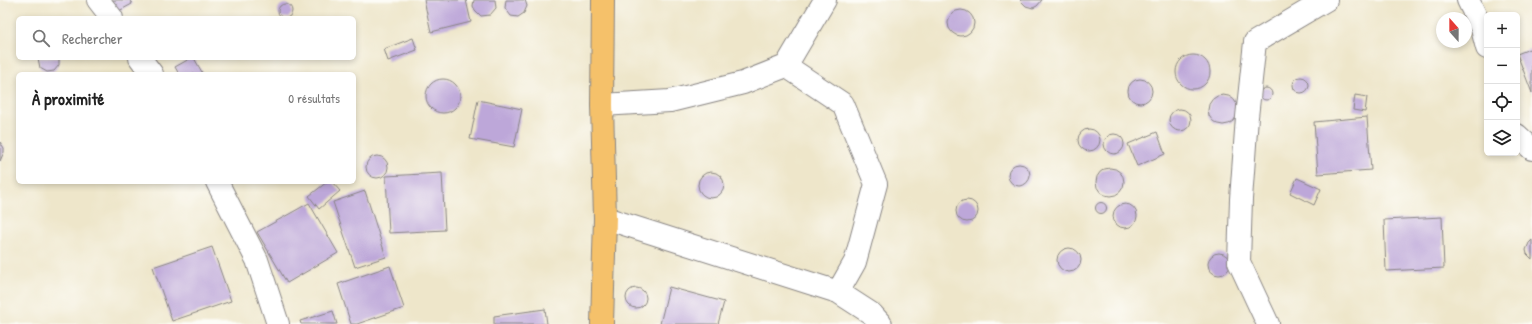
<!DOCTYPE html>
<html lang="fr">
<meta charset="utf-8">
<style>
:root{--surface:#fff;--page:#f2f2f2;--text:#222;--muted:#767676;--line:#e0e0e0}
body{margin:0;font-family:"Patrick Hand",sans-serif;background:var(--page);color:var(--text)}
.controls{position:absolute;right:12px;top:12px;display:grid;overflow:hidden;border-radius:6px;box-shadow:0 2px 6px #0003}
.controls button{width:36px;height:36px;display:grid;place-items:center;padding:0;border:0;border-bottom:1px solid var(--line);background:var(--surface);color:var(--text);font:20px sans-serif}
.compass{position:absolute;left:1436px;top:12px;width:36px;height:36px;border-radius:50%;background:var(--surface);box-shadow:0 2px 6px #0003;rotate:339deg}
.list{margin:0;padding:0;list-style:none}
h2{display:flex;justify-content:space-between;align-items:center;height:52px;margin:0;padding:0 16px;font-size:17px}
h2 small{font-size:13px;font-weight:400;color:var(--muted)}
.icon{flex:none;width:22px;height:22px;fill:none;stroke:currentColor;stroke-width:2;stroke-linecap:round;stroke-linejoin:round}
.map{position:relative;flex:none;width:1532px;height:324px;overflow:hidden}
.search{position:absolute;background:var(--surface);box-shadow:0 2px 6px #0003;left:16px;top:16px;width:340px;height:44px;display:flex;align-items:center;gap:10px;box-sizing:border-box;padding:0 14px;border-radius:6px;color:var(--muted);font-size:15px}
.panel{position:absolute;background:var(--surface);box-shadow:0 2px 6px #0003;left:16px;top:72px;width:340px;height:112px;border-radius:6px}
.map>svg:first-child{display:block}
</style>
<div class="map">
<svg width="1532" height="324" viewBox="0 0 1532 324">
<rect width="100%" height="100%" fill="#fdfcf7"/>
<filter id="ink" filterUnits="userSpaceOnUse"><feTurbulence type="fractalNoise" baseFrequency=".025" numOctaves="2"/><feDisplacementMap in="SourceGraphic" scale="8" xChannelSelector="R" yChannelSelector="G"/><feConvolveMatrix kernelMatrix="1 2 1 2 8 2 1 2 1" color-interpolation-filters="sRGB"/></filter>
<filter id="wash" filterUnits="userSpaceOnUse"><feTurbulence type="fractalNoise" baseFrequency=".012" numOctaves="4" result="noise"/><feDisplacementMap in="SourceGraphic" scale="16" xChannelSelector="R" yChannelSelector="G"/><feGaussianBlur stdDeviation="0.9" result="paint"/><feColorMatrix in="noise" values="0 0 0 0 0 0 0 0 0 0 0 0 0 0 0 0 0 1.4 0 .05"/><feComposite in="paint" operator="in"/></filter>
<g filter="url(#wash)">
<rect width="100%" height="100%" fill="#eee6ca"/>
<g id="blocks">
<!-- building -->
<path fill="#bda7d9" d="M111,0H130L132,4L117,12Z
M424,0H466L471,22L431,32Z
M474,0H495L496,8L490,15L481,16L475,10L473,6Z
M506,0H525L527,6L524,13L518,17L511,16L505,8Z
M1020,0H1042L1037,6L1033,8L1026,6Z
M278 11a7 7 0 1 1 14 0a7 7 0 1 1-14 0Z
M948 23a13 13 0 1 1 26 0a13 13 0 1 1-26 0Z
M413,38L417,50L388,61L384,49Z
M1532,48V93L1517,54Z
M1176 72a17 17 0 1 1 34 0a17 17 0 1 1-34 0Z
M38,58H59V65L54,71L47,72L40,68Z
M191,58H194L203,74H179L175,67Z
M1293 85a8 8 0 1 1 16 0a8 8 0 1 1-16 0Z
M426 96a17 17 0 1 1 34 0a17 17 0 1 1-34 0Z
M1128 91a12 12 0 1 1 24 0a12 12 0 1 1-24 0Z
M1260 94a6 6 0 1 1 12 0a6 6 0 1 1-12 0Z
M1208 110a15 15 0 1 1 30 0a15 15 0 1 1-30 0Z
M1355,95L1367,97L1365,112L1353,110Z
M478,100L522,109L514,147L470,139Z
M1169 120a11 11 0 1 1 22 0a11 11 0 1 1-22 0Z
M1367,117L1371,170L1318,174L1314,122Z
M1078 140a11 11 0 1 1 22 0a11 11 0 1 1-22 0Z
M1157,132L1165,154L1137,166L1128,144Z
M1104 144a10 10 0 1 1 20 0a10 10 0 1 1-20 0Z
M0,142L4,148V152L0,161Z
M366 167a11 11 0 1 1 22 0a11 11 0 1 1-22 0Z
M1008 175a11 11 0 1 1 22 0a11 11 0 1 1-22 0Z
M1096 182a14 14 0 1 1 28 0a14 14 0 1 1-28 0Z
M698 185a13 13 0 1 1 26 0a13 13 0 1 1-26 0Z
M442,173L445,230L389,233L386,176Z
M1297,178L1321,189L1314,205L1290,193Z
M327,182H332L340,191L319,209L309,196Z
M365,191L386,257L355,267L333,202Z
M956 211a11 11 0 1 1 22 0a11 11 0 1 1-22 0Z
M1095.5 208a5.5 5.5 0 1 1 11 0a5.5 5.5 0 1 1-11 0Z
M309,203L338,253L287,283L257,232Z
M1113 216a12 12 0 1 1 24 0a12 12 0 1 1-24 0Z
M1442,217L1444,268L1386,271L1384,220Z
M1532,240V259L1527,254L1526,250L1529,243Z
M212,247L231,301L172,321L153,267Z
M1057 260a12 12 0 1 1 24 0a12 12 0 1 1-24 0Z
M1208 264a11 11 0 1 1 22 0a11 11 0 1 1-22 0Z
M390,266L404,308L357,324H351L338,284Z
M669,287L724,302L718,324H660Z
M626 298a10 10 0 1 1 20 0a10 10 0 1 1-20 0Z
M545,309L547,324H494V316Z
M333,311L337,324H301L300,321Z"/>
</g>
</g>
<g filter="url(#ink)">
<use href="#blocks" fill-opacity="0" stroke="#888482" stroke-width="1"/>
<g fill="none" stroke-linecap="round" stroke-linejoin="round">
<defs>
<path id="minor" d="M98,0L112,18
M825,0L786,66L843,104L876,184L855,262L838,292L872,314L881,324
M1468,0L1482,29L1487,48
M140,58L152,74
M602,105L670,101L743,83L786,66
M1517,135L1532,149
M217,182L257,260L278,324
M605,218L838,292
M1268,324L1239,262L1241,199L1247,117L1255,42L1326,0"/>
<path id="major" d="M602,324L605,218L602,105L603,0"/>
</defs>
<!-- minor casing -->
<use href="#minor" stroke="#888482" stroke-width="24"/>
<!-- major casing -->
<use href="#major" stroke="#888482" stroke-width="24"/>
<!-- minor -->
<use href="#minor" stroke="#fff" stroke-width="22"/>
<!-- major -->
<use href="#major" stroke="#f5c16b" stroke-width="22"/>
</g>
</g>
</svg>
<div class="controls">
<button>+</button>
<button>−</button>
<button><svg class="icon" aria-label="locate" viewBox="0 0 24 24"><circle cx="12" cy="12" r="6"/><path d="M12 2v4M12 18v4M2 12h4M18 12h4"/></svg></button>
<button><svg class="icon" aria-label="layers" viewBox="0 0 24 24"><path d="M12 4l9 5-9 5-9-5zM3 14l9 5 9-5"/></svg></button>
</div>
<svg class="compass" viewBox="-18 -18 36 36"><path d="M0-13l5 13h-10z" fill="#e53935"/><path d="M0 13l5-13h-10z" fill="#767676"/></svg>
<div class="search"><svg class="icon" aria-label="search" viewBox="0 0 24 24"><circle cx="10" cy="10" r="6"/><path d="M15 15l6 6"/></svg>Rechercher</div>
<section class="panel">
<h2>À proximité<small>0 résultats</small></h2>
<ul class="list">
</ul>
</section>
</div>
